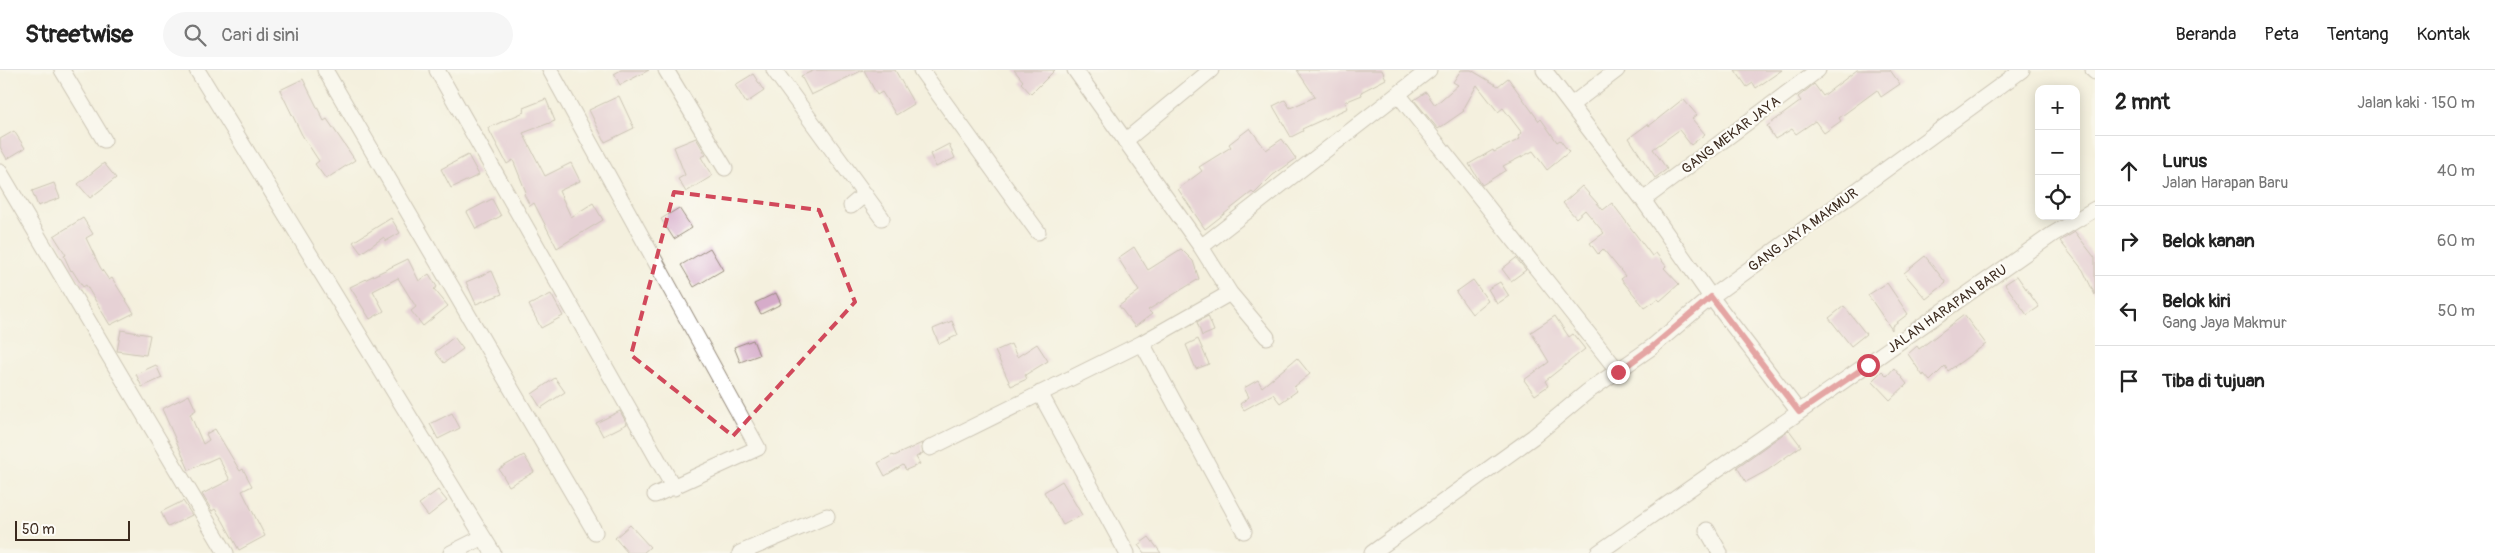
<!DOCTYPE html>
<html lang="id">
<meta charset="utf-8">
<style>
:root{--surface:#fff;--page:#f6f6f6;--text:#222;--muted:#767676;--line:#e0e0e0}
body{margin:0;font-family:Pangolin,sans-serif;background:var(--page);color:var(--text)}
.controls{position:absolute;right:15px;top:15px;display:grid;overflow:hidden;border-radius:10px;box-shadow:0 2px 12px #0003}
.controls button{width:45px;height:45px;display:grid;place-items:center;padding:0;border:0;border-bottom:1px solid var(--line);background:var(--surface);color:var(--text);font:25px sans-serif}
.scale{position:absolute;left:15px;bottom:12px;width:115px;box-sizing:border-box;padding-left:5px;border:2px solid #3b2a1e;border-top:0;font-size:14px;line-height:18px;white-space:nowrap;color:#3b2a1e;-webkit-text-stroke:4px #fdfcf7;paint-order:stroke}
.stop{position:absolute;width:15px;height:15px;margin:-11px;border:4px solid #d1495b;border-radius:50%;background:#fff}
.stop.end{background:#d1495b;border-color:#fff;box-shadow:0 1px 5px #0008}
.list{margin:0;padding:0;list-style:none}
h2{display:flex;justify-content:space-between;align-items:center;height:65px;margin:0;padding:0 20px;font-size:21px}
h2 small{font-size:16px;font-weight:400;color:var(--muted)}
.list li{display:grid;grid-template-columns:32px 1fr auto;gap:15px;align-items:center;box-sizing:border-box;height:70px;padding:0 20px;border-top:1px solid var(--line)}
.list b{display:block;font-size:19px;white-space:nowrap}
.list p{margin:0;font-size:16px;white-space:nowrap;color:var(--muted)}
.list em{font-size:16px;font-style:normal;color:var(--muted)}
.icon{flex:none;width:28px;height:28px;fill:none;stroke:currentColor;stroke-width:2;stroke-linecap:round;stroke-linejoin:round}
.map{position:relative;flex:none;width:2095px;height:483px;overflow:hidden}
header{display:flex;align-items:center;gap:30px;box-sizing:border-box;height:70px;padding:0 25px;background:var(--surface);border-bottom:1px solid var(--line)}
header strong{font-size:24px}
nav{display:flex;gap:28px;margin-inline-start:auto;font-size:18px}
.search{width:350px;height:45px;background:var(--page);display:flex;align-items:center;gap:12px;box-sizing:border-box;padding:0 18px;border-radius:28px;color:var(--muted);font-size:19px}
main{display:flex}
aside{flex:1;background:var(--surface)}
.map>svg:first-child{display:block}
</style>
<header>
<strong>Streetwise</strong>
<div class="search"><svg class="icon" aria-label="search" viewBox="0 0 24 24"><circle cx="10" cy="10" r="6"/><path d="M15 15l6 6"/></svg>Cari di sini</div>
<nav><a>Beranda</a><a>Peta</a><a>Tentang</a><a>Kontak</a></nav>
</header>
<main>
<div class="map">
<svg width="2095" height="483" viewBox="0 0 2095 483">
<rect width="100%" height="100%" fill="#fdfcf7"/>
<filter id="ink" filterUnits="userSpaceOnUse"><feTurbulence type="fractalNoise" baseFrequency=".02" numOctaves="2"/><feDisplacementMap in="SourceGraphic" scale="10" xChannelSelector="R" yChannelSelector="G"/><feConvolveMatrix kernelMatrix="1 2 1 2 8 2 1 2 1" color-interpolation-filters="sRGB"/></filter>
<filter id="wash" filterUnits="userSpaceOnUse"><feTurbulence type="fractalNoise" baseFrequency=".0096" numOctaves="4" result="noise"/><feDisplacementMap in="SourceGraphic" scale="20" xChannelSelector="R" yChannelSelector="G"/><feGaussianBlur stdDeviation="1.12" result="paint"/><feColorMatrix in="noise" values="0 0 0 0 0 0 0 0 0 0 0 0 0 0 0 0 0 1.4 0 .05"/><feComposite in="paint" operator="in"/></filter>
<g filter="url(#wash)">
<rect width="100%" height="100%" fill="#f4f0de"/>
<g id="blocks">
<!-- building -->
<path fill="#d6acca" d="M621,0H649L620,15L614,4Z
M815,0H863L811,25L801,6Z
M864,0H895L914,34L896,45L882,22L877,25Z
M1014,0H1055L1031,24L1021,13L1023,11Z
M1297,0H1382L1386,9L1361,22L1362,25L1345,32L1348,38L1302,59L1303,61L1291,67L1273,36L1285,30L1290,38L1315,27Z
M1461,0H1471L1498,16L1508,8L1539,51L1541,49L1557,72L1560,70L1569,82L1547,100L1533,81L1503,96L1506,100L1482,115L1469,94L1493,80L1494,82L1520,69L1518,66L1522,63L1503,38L1498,42L1477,15L1463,40L1464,41L1438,59L1414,30L1426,22L1435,35L1458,15L1453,12Z
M1735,0H1782L1756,18L1753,13L1747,17Z
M1857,0H1890L1900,14L1881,27L1877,20L1839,48L1841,51L1824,63L1815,51L1796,64L1792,59L1775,69L1767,56L1801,31L1798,27L1814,14L1823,26Z
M753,4L764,21L746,33L735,15Z
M303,9L324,51L327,49L355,90L326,109L315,94L319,91L302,65L280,20Z
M619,26L634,58L605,72L589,40Z
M546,29L555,51L523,63L545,106L571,93L580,111L559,121L571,147L593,133L603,150L557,178L534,133L530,136L524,124L526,122L513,90L507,94L488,58L524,42L523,38Z
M1683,29L1697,45L1692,49L1705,64L1691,75L1679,60L1653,79L1667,99L1655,108L1629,68L1648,54L1649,56Z
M1250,58L1266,80L1282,69L1296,89L1273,105L1254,124L1252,122L1205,159L1178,119L1202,101L1199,97L1231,77L1229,74Z
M14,61L25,78L7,89L0,77V69Z
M696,68L706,85L701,87L712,106L686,122L678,109L685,105L674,77Z
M949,74L955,88L936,97L930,84Z
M468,85L479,105L451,118L441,99Z
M104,93L116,108L90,128L78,114Z
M54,113L60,128L38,136L32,121Z
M1582,116L1603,140L1612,133L1652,186L1656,183L1666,196L1664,198L1679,214L1660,231L1658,229L1645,238L1621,209L1625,206L1603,179L1598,184L1590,173L1604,163L1585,140L1576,148L1563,133Z
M492,129L501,146L476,159L467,142Z
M679,138L692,158L674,169L661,149Z
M83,148L93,164L86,168L100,197L109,210L112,208L134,243L110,255L86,215L83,217L72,200L71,201L64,186L66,185L54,166Z
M391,148L400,163L386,171L384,167L361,183L353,172Z
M2075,162L2095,188V225L2083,200L2060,171Z
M1134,177L1148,200L1181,179L1193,191L1199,209L1148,240L1152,244L1135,257L1119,236L1139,221L1118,188Z
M710,178L723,200L694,217L681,195Z
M1925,186L1946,213L1926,229L1904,203Z
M1516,188L1526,200L1511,211L1502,199Z
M408,189L419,211L429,204L437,217L434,219L448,236L423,256L411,241L416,237L398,208L373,221L384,241L370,249L350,217Z
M492,201L502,224L476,234L466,212Z
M2017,206L2039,237L2027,245L2005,214Z
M1473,210L1488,231L1472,244L1456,222Z
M1500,212L1509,226L1497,234L1488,219Z
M1887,213L1908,244L1892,256V260L1868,225Z
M776,223L781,234L761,244L755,233Z
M551,224L563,246L541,258L529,235Z
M1844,236L1866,264L1851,276L1829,248Z
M1964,245L1986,274L1948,301L1945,296L1930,311L1924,304L1923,306L1908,284L1917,276L1919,279Z
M1208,246L1214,261L1202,266L1197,252Z
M1555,246L1569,267L1573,264L1585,279L1545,311L1548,316L1535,325L1524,310L1549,292L1531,262Z
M952,251L958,265L939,274L933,259Z
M121,260L150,265L146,285L117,281Z
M454,267L463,279L444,293L435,282Z
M1198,269L1209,294L1196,299L1186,275Z
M753,270L759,285L740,292L734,277Z
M1011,274L1017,287L1037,274L1048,291L1025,305L1027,309L1011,316L995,281Z
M1297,288L1310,304L1294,317L1297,321L1280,333L1273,324L1244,340L1240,334L1249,327L1244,318L1258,310L1262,317Z
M156,295L162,308L142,317L136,304Z
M1894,298L1907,314L1890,330L1872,311L1882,301L1887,306Z
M555,308L565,322L541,338L532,324Z
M189,325L196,340L190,344L203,374L209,370L206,364L215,359L240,401L243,399L252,416L242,421L265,466L239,480L223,451L215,439L212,441L202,424L230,410L218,387L189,400L162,339Z
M620,341L627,354L603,366L596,353Z
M452,343L460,358L438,369L430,354Z
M1789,360L1801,376L1768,400L1746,412L1737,397Z
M922,373L923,383L916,387L920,394L906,400L903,395L885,406L878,393L893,385L894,386Z
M524,385L534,402L509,416L499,399Z
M1062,411L1082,445L1063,455L1044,422Z
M438,420L447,431L428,446L419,434Z
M183,431L192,445L168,457L161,442Z
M630,455L650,477L643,483H628L615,468Z
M1149,467L1161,483H1144L1138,475Z"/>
</g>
</g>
<g filter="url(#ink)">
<use href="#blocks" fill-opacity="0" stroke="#988d7e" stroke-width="1"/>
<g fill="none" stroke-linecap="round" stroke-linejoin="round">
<defs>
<path id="minor" d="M62,0L104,70
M197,0L493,483
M325,0L595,462
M437,0L674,418
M550,0L758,378L655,425
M666,0L725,98
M774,0L882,148
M921,0L1038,162
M1075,0L1201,177L1230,223L1267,267
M1544,0L1643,130L1711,227L1799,342
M2093,0L2095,2
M1398,24L1618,301
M1571,35L1617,0
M1125,71L1211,0
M0,102L226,483
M1643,130L1818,0
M851,136L865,124
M1201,177L1429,0
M1142,273L1244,461
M1040,323L1127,483
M930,378L1142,273L1230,223
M1707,460L1720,483
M451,483L483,467
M740,483L827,446
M1372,483L1533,367L1587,322L1652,277L1711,227L2022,0
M1598,483L2053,164L2095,139"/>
</defs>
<!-- minor casing -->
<use href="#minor" stroke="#988d7e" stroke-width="17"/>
<!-- minor -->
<use href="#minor" stroke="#fff" stroke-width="15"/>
</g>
</g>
<g fill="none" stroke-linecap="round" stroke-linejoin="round" filter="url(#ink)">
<!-- route -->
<path stroke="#d1495b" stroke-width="6" d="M1618,302L1652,277L1711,227L1799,342L1868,295"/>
</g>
<!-- marked area -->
<path d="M0 0H2095V483H0ZM674,122L819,140L855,232L733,366L631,285Z" fill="#f4f0de" fill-opacity=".55" fill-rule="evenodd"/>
<path fill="none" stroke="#d1495b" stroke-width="4" stroke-dasharray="10 6" stroke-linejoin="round" d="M674,122L819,140L855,232L733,366L631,285Z"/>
<g text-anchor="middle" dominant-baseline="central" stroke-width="4.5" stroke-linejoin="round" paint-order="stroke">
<!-- street labels -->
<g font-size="14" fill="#3b2a1e" stroke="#fdfcf7">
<text transform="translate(1731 65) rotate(-37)">GANG MEKAR JAYA</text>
<text transform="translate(1803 160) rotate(-36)">GANG JAYA MAKMUR</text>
<text transform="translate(1947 239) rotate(-35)">JALAN HARAPAN BARU</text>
</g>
</g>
</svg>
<div class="controls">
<button>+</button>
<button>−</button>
<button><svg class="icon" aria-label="locate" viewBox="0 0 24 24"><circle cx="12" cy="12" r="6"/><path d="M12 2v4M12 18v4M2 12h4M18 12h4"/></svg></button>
</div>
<div class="scale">50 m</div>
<div class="stop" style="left:1868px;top:295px"></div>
<div class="stop end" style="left:1618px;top:302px"></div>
</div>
<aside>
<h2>2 mnt<small>Jalan kaki · 150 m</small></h2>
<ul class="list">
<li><svg class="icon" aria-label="ahead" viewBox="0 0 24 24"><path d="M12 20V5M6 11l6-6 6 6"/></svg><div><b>Lurus</b><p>Jalan Harapan Baru</p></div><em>40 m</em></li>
<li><svg class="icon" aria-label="right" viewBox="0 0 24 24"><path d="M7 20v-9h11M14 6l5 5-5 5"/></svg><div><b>Belok kanan</b></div><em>60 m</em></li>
<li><svg class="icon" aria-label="left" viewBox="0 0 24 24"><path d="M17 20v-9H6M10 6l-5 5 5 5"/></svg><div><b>Belok kiri</b><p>Gang Jaya Makmur</p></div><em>50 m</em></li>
<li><svg class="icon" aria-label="arrive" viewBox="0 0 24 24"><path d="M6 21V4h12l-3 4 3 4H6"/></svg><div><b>Tiba di tujuan</b></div></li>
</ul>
</aside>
</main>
